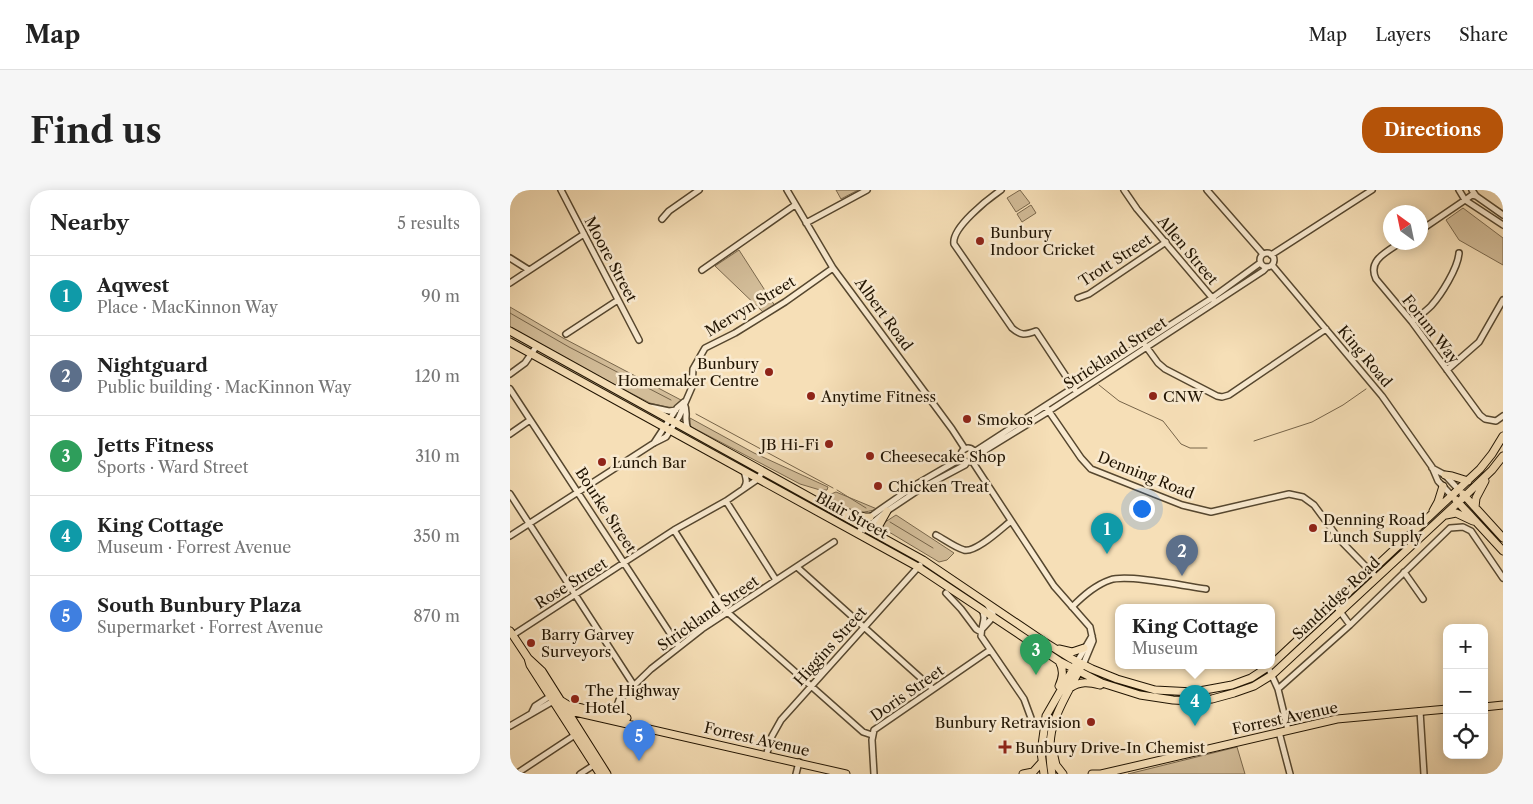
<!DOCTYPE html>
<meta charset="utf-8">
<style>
:root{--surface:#fff;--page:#f6f6f6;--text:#222;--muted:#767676;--line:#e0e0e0;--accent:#b45309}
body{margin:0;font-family:"Libre Caslon Text",serif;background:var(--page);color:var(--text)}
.controls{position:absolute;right:15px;bottom:15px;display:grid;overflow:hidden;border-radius:10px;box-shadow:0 2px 12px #0003}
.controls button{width:45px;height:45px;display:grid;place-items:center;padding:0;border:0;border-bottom:1px solid var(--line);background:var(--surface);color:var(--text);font:25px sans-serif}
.compass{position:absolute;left:873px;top:15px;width:45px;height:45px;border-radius:50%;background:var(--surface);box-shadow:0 2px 12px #0003;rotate:327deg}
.you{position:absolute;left:631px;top:318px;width:18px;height:18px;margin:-12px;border:4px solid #fff;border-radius:50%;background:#1a73e8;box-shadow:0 0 0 8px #1a73e833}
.badge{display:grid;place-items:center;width:32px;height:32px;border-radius:50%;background:var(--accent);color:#fff;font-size:16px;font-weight:700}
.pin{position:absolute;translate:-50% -41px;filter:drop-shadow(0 1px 2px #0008)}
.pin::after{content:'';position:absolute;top:26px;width:18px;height:15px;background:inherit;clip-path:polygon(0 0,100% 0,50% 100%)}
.popup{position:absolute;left:605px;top:414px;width:160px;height:65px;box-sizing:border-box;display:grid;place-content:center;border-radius:10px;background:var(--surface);filter:drop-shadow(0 1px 4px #0005);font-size:16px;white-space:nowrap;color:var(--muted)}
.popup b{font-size:19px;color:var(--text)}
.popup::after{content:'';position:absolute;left:50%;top:100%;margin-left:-10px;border:10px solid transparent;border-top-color:var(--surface)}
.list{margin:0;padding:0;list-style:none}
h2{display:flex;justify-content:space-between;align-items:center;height:65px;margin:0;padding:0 20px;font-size:21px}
h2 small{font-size:16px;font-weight:400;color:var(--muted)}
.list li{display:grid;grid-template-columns:32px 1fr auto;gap:15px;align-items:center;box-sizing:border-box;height:80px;padding:0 20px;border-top:1px solid var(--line)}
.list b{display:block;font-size:19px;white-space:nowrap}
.list p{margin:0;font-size:16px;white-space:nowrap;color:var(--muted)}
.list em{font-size:16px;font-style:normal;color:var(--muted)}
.icon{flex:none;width:28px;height:28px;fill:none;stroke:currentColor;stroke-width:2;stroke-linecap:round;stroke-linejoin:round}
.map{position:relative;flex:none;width:993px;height:584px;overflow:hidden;border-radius:20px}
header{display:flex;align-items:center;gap:30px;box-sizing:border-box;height:70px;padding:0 25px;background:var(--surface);border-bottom:1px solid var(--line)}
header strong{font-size:24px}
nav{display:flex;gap:28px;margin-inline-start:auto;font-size:18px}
.intro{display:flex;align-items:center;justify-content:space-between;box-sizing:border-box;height:120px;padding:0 30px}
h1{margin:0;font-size:35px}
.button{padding:12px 22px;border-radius:20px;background:var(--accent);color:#fff;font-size:18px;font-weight:700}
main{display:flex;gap:30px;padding:0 30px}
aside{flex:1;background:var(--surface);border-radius:20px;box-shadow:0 2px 12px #0003}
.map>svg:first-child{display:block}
</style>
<header>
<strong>Map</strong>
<nav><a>Map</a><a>Layers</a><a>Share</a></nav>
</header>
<div class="intro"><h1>Find us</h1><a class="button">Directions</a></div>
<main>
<aside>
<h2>Nearby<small>5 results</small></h2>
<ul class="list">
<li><span class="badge" style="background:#0f9aa8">1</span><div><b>Aqwest</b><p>Place · MacKinnon Way</p></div><em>90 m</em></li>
<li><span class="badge" style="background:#5c6f8a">2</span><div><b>Nightguard</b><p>Public building · MacKinnon Way</p></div><em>120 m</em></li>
<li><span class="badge" style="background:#2e9e5b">3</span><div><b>Jetts Fitness</b><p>Sports · Ward Street</p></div><em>310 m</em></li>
<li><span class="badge" style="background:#0f9aa8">4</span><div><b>King Cottage</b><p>Museum · Forrest Avenue</p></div><em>350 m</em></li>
<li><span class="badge" style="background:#3f7fe0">5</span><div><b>South Bunbury Plaza</b><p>Supermarket · Forrest Avenue</p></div><em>870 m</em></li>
</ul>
</aside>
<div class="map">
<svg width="993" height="584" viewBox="0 0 993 584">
<rect width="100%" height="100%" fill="#f6dfb7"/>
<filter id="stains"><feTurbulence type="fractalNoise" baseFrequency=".004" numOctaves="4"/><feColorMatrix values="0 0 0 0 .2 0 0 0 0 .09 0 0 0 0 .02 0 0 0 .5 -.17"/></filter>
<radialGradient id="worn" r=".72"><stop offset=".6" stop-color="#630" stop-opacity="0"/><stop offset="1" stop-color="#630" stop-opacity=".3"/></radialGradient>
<!-- green -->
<path fill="#d2bc98" stroke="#7a684d" d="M326,0H348L331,9Z
M510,0L520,13L506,22L497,8Z
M521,15L526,23L512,32L507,24Z
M953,18L993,48V75L949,50L936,30Z
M229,60L265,116L254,123L205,76Z
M0,117L53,148L171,210L166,217L161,218L140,213L73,178L0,137Z
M180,228L244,263L318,297L317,300H310L290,294L180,236Z
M326,302L367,319C343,327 333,319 311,308Z
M386,325L444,363L437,370L429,372L369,336Z
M727,557L735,584H618Z"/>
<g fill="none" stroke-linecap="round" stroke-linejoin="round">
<!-- stream -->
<path stroke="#766449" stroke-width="1" d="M0,123L59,157L161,210
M589,195L609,211L653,231L671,254L680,258H697
M186,224L323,298
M744,251L802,232L833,215L856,199
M327,300L356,318
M380,332L423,358"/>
<defs>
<path id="minor" d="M51,0L129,150
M277,0L323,78L442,239L455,259
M491,0C478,9 441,38 444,54L502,138C511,146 515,145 526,141L565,200
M614,0L627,19L704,110
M697,0L753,64
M949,0L955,10L993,35
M962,0L966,6L993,25
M152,29L159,21L189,0
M296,33L357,0
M911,40L955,10L962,5L966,6
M891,52C877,62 857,70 866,89L902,132L970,225L975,229L986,231L993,226
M750 70a7 7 0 1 1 14 0a7 7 0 1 1-14 0Z
M761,65L862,0
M0,68L19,80
M762,75L872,206L922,277L928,291L942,306
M192,80L285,15
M0,93L74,44
M568,108L579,104L656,52
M902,132C908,127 915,122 921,116C931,105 948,78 949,63
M56,144L108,110
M635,155L648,173L655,179L707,206L712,207L719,205L816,139
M937,180L969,152L993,110
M0,184L15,173L26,157
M0,199L169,457
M174,213C179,224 173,229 178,239
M140,217L159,221L166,220
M536,217L571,268L581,279L672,315L701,322L779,304L793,307L804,315L829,349L867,388
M0,244L20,230
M144,253L167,218L174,212
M451 265a7 7 0 1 1 14 0a7 7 0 1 1-14 0Z
M464,262L702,108L750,73
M464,267L539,221L753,81L757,77
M462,271L544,396L580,437L583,451L573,475
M922,278L935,285L949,300
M234,281C236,288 238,292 234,298
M0,304L123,494
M216,311L266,390
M164,340L215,420L353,542L362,545
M354,340L377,321L410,299L455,275L457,272
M348,344L356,330L371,319L407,294L450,269L451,266
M426,345C434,349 444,357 454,360C466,363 492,338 501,331
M0,346L144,253L156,247L169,227L182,197L183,179L195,158L225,143L275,112L323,78
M287,377L423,499
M894,382L913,409
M436,403L451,419L466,439L471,442
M826,416L840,435
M562,417C573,406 585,395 600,390C617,384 675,396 696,399
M472,420C477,429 471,436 471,446L514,509L521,528
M473,438L483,427V423L477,414
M3,445L164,340L216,311L248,289L252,282
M567,472L582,446
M758,477L768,499L778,540
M768,499L840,435L940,338L953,337L961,341L993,388
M910,521L914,584
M22,522L25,516L42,505
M103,528L109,510L141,479L192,439L324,352
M0,536L45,510
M769,542L780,584
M256,566L262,546L271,530L410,375
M6,584L65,545
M70,584L84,575
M286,584L289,572
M364,584L362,550L364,540L480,460"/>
<path id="major" d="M0,141L413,370L533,451L560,468L582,479L607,489L645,500L684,502L722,495L741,488L761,475
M0,152L408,377L549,471L592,493L630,505L663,510L681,511L702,509L724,503L744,496L762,485L955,306L982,280L993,266
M935,285L942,286L958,291
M953,304L993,348
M946,310L993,361
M965,317L966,308L975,291
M331,321L355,327H360
M923,321L928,312L933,296
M936,325L946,323L963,331
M373,347L368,337L377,321
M0,441L18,468L20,475L90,584
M549,459L562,462L574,458
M18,468L32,481L97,584
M761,475L970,279L982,264L993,246
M549,496C553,487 554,480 549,471
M560,498C570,491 579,492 590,495
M50,510L58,515L117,528
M44,513L56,520L336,584
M974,517L993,515
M543,562L546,575L553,584
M513,584L523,582L532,572
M534,584L531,562L536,526L566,474
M542,584C534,536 549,520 570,479
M582,584H593
M591,584L827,529L937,519"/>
</defs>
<!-- minor casing -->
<use href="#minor" stroke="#56472f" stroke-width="8"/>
<!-- major casing -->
<use href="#major" stroke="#211402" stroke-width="9"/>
<!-- minor -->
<use href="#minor" stroke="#f9ead0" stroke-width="5"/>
<!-- major -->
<use href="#major" stroke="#f6dfb7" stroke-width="7"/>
</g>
<!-- markers -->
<g fill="#8f2418" stroke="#f9ead0" stroke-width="2">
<circle cx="470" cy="51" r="5"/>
<circle cx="259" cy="182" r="5"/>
<circle cx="301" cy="206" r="5"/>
<circle cx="643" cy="206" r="5"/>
<circle cx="457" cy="229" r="5"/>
<circle cx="319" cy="254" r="5"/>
<circle cx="360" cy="266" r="5"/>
<circle cx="92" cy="272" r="5"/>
<circle cx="368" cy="296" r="5"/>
<circle cx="803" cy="338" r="5"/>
<circle cx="21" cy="453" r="5"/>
<circle cx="65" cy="509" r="5"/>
<circle cx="581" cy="532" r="5"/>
<path d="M492.5 549.5h5v5h5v5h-5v5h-5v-5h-5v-5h5z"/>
</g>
<g text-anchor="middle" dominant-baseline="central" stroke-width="5" stroke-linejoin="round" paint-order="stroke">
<!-- poi labels -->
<g font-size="15" fill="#211402" stroke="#f9ead0" text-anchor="start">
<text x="480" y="42">Bunbury<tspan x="480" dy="17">Indoor Cricket</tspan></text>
<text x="249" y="173" text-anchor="end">Bunbury<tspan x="249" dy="17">Homemaker Centre</tspan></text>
<text x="311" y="206">Anytime Fitness</text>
<text x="653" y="206">CNW</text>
<text x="467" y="229">Smokos</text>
<text x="309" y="254" text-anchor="end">JB Hi-Fi</text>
<text x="370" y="266">Cheesecake Shop</text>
<text x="102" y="272">Lunch Bar</text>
<text x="378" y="296">Chicken Treat</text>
<text x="813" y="329">Denning Road<tspan x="813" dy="17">Lunch Supply</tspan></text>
<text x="31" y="444">Barry Garvey<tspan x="31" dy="17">Surveyors</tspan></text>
<text x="75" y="500">The Highway<tspan x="75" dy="17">Hotel</tspan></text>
<text x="571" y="532" text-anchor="end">Bunbury Retravision</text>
<text x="505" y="557">Bunbury Drive-In Chemist</text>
</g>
<!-- street labels -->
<g font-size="15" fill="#211402" stroke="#f9ead0">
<text transform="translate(678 60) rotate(50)">Allen Street</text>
<text transform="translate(101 69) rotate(62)">Moore Street</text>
<text transform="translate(605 70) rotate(-33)">Trott Street</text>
<text transform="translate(240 116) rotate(-31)">Mervyn Street</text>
<text transform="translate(374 124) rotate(54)">Albert Road</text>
<text transform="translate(921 139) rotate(52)">Forum Way</text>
<text transform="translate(605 163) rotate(-33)">Strickland Street</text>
<text transform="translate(855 166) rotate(50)">King Road</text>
<text transform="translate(636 285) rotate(22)">Denning Road</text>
<text transform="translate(96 320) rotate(57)">Bourke Street</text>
<text transform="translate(342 325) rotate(29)">Blair Street</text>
<text transform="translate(61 393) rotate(-32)">Rose Street</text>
<text transform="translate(826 408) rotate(-43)">Sandridge Road</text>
<text transform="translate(198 423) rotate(-35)">Strickland Street</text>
<text transform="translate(320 456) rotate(-48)">Higgins Street</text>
<text transform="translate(397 503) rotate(-35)">Doris Street</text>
<text transform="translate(775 528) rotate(-12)">Forrest Avenue</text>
<text transform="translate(247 549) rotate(13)">Forrest Avenue</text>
</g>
</g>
<rect width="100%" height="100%" filter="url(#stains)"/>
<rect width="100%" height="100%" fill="url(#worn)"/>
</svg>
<div class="controls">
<button>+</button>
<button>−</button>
<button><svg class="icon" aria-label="locate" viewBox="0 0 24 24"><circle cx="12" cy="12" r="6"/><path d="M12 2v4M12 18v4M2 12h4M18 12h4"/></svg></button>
</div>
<svg class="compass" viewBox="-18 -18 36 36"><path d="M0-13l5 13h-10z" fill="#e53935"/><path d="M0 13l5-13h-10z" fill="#767676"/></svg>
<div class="you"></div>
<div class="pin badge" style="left:597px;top:364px;background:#0f9aa8">1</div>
<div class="pin badge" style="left:672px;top:386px;background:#5c6f8a">2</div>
<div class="pin badge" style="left:526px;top:485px;background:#2e9e5b">3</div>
<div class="pin badge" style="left:685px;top:536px;background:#0f9aa8">4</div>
<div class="popup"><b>King Cottage</b>Museum</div>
<div class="pin badge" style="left:129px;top:571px;background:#3f7fe0">5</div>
</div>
</main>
